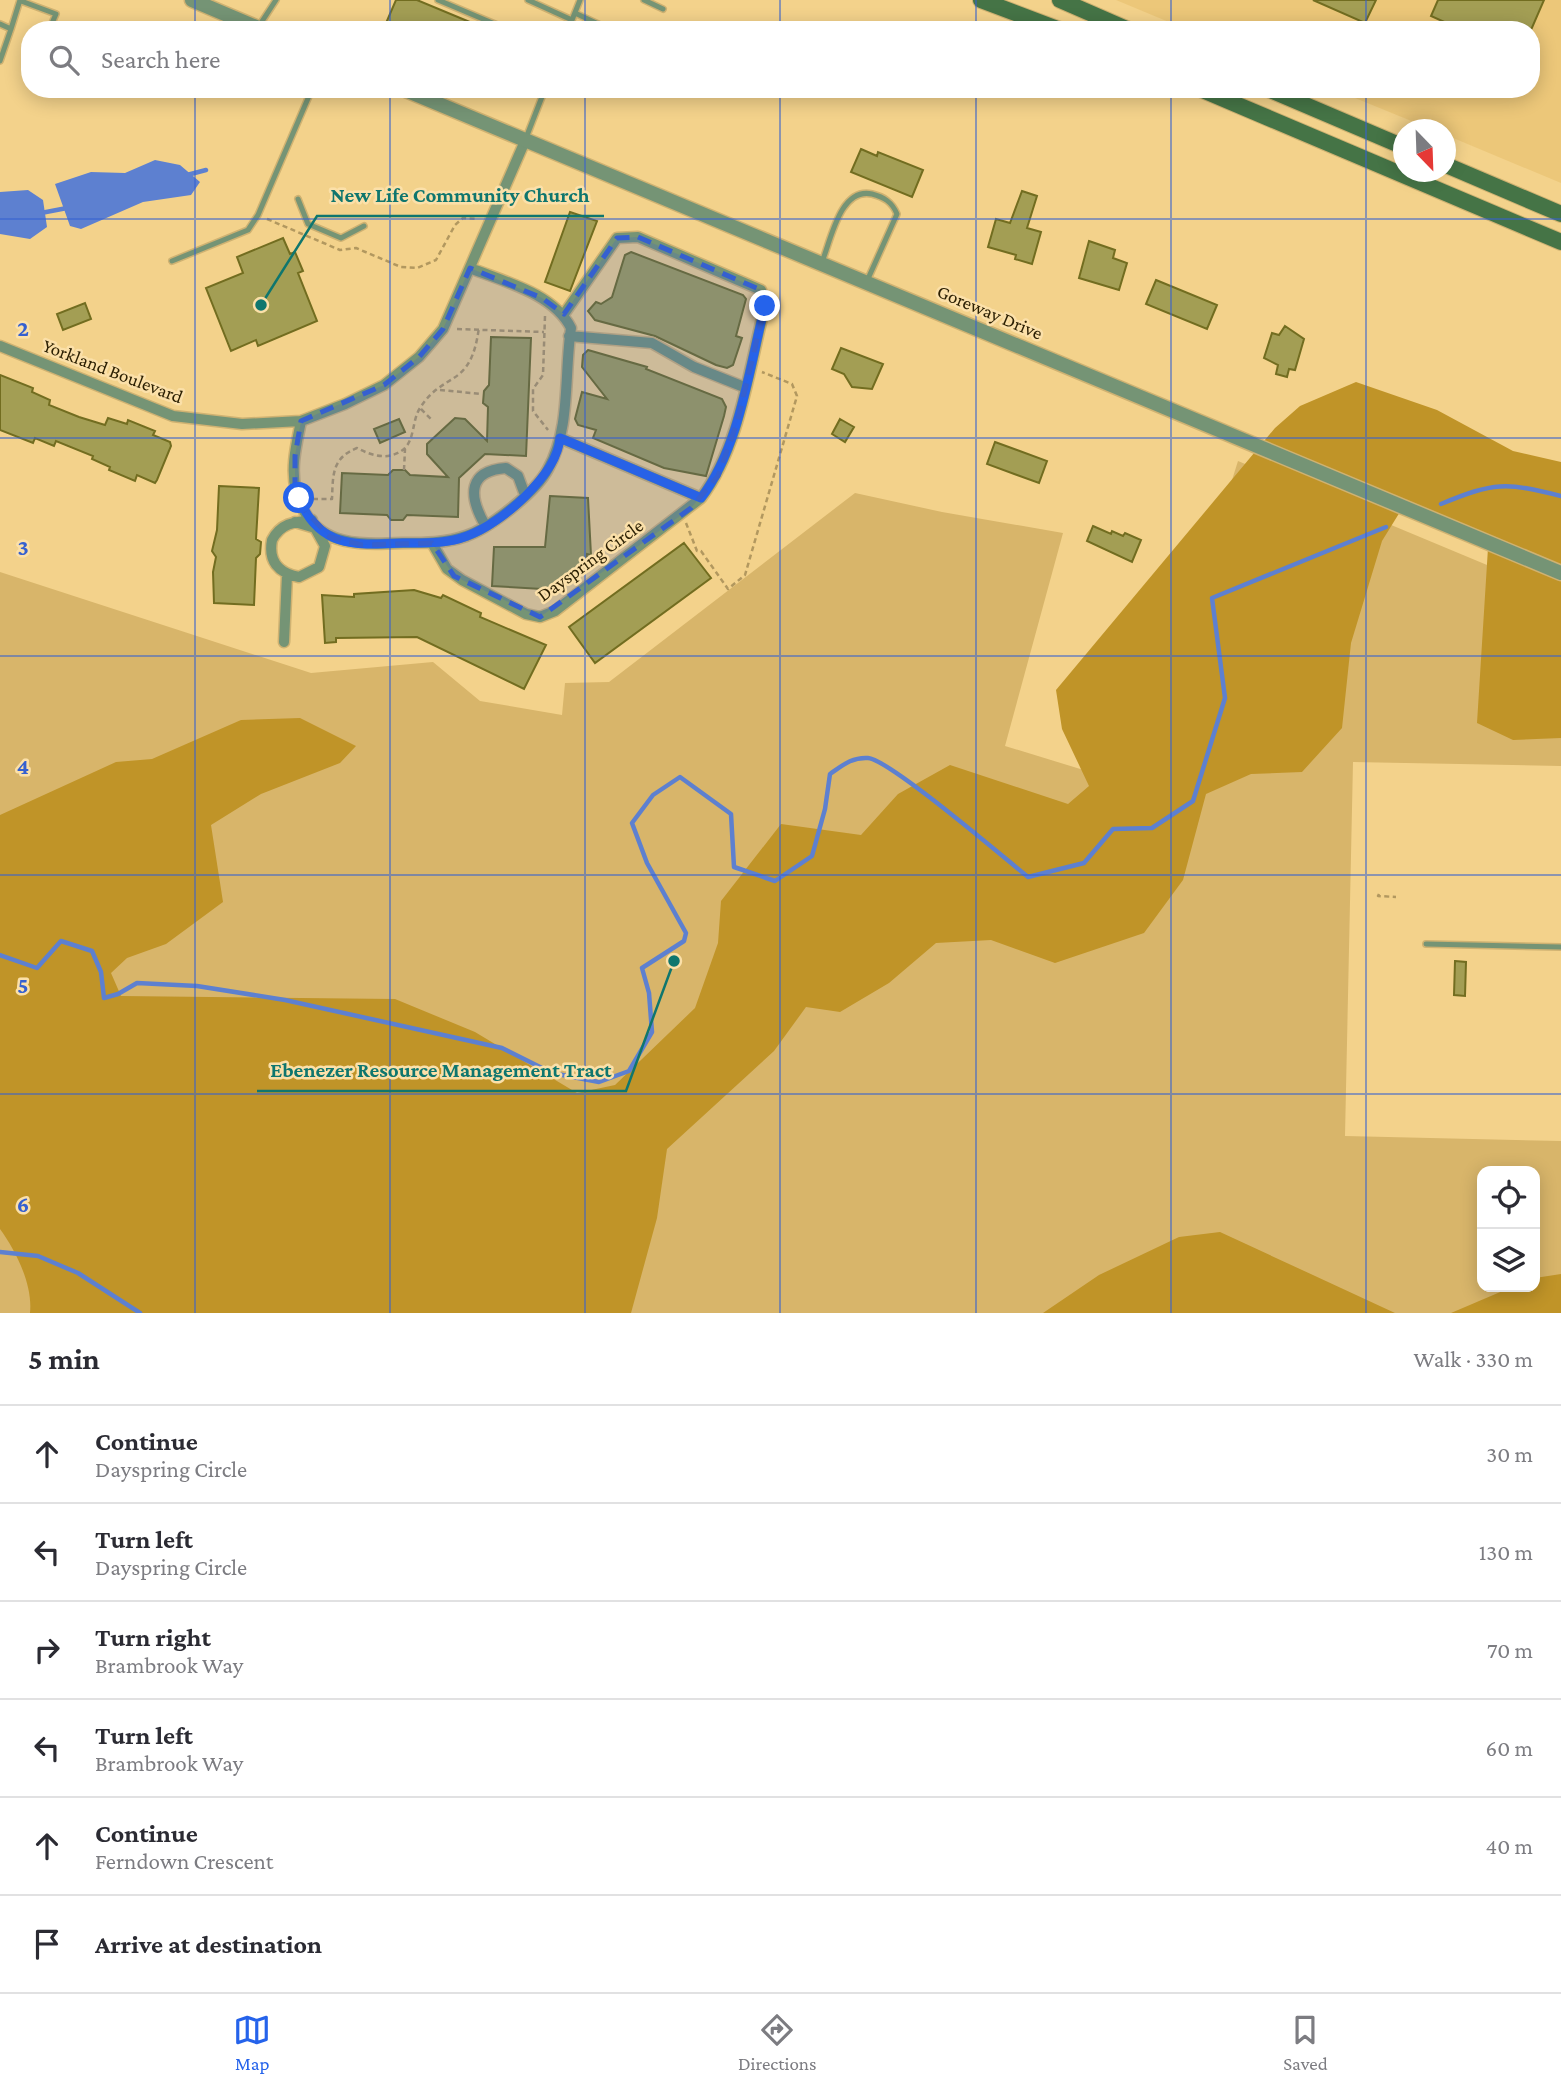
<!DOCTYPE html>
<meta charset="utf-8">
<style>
:root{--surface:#fff;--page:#f7f7f7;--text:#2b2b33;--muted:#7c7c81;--line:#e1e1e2;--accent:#2563eb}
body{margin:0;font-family:"Crimson Pro",serif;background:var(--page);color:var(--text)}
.controls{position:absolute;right:21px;bottom:21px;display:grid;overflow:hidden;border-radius:14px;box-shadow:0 4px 18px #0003}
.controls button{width:63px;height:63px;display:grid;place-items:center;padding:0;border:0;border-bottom:2px solid var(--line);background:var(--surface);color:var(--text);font:35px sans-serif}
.compass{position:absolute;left:1393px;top:119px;width:63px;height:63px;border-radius:50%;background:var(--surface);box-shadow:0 4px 18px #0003;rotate:157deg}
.stop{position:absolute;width:21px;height:21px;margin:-16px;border:5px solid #2563eb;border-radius:50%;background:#fff}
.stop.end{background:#2563eb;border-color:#fff;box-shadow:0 2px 7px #0008}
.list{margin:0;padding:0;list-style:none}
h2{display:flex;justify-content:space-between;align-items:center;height:91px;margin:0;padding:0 28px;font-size:30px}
h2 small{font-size:23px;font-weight:400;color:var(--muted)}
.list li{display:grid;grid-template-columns:46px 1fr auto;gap:21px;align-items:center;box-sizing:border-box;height:98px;padding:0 28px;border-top:2px solid var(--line)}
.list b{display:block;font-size:26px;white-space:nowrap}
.list p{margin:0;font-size:23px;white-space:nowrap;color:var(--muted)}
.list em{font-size:23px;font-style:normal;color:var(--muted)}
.icon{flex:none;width:38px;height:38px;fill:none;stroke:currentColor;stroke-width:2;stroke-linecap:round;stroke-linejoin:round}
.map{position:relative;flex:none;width:1561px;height:1313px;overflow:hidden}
.search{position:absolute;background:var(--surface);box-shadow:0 4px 18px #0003;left:21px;right:21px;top:21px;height:77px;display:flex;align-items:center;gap:18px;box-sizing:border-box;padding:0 24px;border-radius:28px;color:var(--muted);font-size:26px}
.sheet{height:679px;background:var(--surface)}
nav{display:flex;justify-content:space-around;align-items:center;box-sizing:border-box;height:98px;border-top:2px solid var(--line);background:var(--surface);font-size:19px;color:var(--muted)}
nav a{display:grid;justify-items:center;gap:4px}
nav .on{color:var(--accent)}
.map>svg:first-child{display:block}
</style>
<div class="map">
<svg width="1561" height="1313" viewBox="0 0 1561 1313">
<rect width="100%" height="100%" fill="#f3d28b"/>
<!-- built -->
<path fill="#ecc779" d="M1116,0H1561V183L1446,135V130L1431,129L1333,89H1531V30H1188Z"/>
<!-- green -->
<path fill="#d8b56a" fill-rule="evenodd" d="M1238,461L1561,596V766L1353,762L1345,1136L1561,1141V1313H0V572L311,673L433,662L480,701L562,715L565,683L609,682L855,493L942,512L1063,533L1005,746L1136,786ZM1482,1171H1535V1287H1482Z"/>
<!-- forest -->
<path fill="#c09428" d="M1356,382L1437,410L1513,451L1561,462V738L1513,740L1477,723L1488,548L1403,507L1382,541L1351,643L1342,728L1302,772L1251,774L1206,794L1183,880L1144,933L1055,963L991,940L936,943L889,983L840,1012L806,1007L774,1051L667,1149L657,1218L631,1313H30C33,1285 16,1251 0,1229V815L116,762L152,759L241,720L300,718L356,746L340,763L261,794L211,825L223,902L166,944L127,958L111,973L121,996L395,999L475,1032L577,1093L615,1085L695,1008L718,943L721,901L781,824L861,835L898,794L950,765L1068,804L1089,786L1062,729L1056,690L1275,428L1300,406Z
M1220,1232L1395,1313H1043L1099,1275L1179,1237Z
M1561,1274V1313H1451L1512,1287H1535V1278Z"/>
<!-- water -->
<path fill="#5d80d0" d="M155,160L180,165L200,182L191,195L143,202L81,229L70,226L55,184L91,172L125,173Z
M28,190L43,200L47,227L30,239L0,234V192Z"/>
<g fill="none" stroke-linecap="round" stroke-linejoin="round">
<!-- stream -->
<path stroke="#5d80d0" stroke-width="4.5" d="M187,175L206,170
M41,213L67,208
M1441,504C1494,482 1506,482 1561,496
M0,955L37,968L61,941L92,951L101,972L104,998L118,994L137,983L197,986L285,1000L502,1048L552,1073L599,1082L629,1071L652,1032L649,993L642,968L684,941L686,933L647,863L632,823L653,795L680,777L731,814L734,867L775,881L812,856L825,809L830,774C843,765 852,757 868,758C890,760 1003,857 1028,877L1084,863L1113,829L1152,828L1193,801L1225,698L1212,598L1386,527
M0,1252L38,1256L78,1273L140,1313"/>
</g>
<!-- building -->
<path fill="#a39e54" stroke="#726d20" stroke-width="2" d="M396,0H417L489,30H383Z
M1313,0H1376L1365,23Z
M1438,0H1544L1531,30H1462L1431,16Z
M861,149L877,156L878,152L923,170L912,197L851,172Z
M1022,191L1037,196L1027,228L1041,232L1032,264L1015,259L1016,255L988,247L996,219L1010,223Z
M570,212L597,221L570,291L545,282Z
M283,238L290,254L295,252L303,271L298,273L317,321L258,346L256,340L231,351L206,288L243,273L237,257Z
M1089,241L1115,250L1113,258L1127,263L1119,290L1079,278Z
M631,252L743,295L746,299L736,336L742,338L733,365L727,368L716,365L655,336L595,320L588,311L596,302L601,304L612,297L625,255Z
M1156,280L1217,305L1207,329L1146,304Z
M85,303L91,319L63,330L57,314Z
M1285,326L1304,339L1295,370L1289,369L1287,377L1276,374L1278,365L1264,358L1272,333L1279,335Z
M491,337L531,338L526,456L485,454L459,478L458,517L407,515L403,520H391L387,515L340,513L342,473L388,475L393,470H405L410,475L448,477L427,454V444L455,418L465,419L487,441L488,407L483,403L484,391L489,385Z
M841,348L883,364L872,389L852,387L844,374L832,369Z
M588,350L647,367L646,369L722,399L726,407L724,416L706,476L664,468L593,438L596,430L578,425L575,419L582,392L607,399L582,367L583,355Z
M0,375L33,388L32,392L50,400L49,405L79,417L105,425L108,418L127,424L128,420L155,431L153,435L170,442L171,446L157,480L155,483L137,475L135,481L109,470L110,467L92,459L93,456L56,441L54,446L35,438L33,443L0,430Z
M399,419L405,432L380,443L374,429Z
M840,419L854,427L845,442L832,434Z
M995,442L1047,461L1039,483L987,464Z
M219,486L259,488L256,539L261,542L260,554L256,558L254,605L214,603L213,572L216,557L212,551L217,530Z
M550,496L588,498L591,555L587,554L585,568L559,590L492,586L494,547H545Z
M1093,526L1111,534L1112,531L1123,536L1125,533L1141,540L1132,562L1087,541Z
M684,543L711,578L595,663L569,627Z
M414,590L441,598L443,595L481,613L480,617L546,645L524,689L417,637L336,638V642L325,643L322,595L354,597V594Z
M1455,961L1466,962L1465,996L1454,995Z"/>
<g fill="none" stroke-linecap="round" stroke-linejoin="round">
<defs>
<path id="service" d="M438,0L509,30
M528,0L572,20
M644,0L663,9
M21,1L56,14L49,30
M575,13L611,30
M0,24L11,29L20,0
M259,26L276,0
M568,30L580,0
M0,61L11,29
M526,138L545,89
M298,199L308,224L341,238L364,226
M172,261L248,230L258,215L312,89
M822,262C831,240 840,187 872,194C884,197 892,202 897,214L867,281
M1426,944L1561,947"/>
<path id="minor" d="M569,336L652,343L694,367L744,387
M0,346L173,416L242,424L301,421L345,404L384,385L419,357L443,329L525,141
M301,421C297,442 290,468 296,490C310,547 355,545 403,543C424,543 446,543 466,536C490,528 536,492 548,469C571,429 564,373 571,328C553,293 505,282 470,268
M560,438L701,498C740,447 749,368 765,306L761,290L638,237L617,238L564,314
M295,522L315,528L325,546L319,567L299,577C278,573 268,561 272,540C281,523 294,522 312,520
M485,525C468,495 468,471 506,468L518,476L525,495
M432,543L447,569L462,580L526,614L540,617L555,611L701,498
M284,642L287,575"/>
<path id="tertiary" d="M192,0L263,30
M403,89L1561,573"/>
<path id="secondary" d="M981,0L1060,30
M1060,0L1129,30
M1200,89L1561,242
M1268,89L1404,147
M1446,165L1561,214"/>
</defs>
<!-- service casing -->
<use href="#service" stroke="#cfb272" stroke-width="8"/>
<!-- minor casing -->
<use href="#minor" stroke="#cfb272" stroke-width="13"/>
<!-- tertiary casing -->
<use href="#tertiary" stroke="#cfb272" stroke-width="17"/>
<!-- secondary casing -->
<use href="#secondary" stroke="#cfb272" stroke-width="18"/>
<!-- path -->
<path stroke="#b2985f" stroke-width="2.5" stroke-dasharray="5 3.5" stroke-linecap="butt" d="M267,219L340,250L356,248L401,267L417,268L436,260L455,225L463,218L477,219
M545,316L543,375L533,389V411L548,430
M457,329L544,332
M440,390L482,394
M421,409L433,421
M404,470L405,449
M313,499H332C333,474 332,458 357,448C372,456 389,461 404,449C415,439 412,420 420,408C444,370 471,390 479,327
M686,523L697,551H701L728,589L745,575L797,396L792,384L762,372
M1379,894L1378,896L1396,897"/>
<!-- service -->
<use href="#service" stroke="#759475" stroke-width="5"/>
<!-- minor -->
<use href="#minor" stroke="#759475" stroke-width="10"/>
<!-- tertiary -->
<use href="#tertiary" stroke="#759475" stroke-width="14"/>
<!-- secondary -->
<use href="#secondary" stroke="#457446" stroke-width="16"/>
</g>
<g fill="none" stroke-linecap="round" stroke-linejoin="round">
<!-- route -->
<path stroke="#2563eb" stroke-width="9" d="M299,498C319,549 357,545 403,543C424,543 447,544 467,536C501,524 557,475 560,438L701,498C740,447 749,368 765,306"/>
</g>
<!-- marked area -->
<path fill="#3560d0" fill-opacity="0.2" stroke="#3560d0" stroke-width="5" stroke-dasharray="14 9" stroke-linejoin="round" d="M638,237L761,290L765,306L737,423L718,476L691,508L540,617L454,576L432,543L362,545L330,537L303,508L295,488V456L301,421L384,385L419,357L443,329L470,268L542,298L564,314L617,238Z"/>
<!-- grid -->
<path fill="none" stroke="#3560d0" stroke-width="2" stroke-opacity="0.55" d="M195,0V30M390,0V30M585,0V30M780,0V30M976,0V30M1171,0V30M1366,0V30M195,89V1313M390,89V1313M585,89V1313M780,89V1313M976,89V1313M1171,89V1313M1366,89V1313M0,219H1561M0,438H1561M0,656H1561M0,875H1561M0,1094H1561"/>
<g text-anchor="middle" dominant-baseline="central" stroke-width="5" stroke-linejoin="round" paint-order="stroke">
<!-- street labels -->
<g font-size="19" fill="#2b1f02" stroke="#fbe0a9">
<text transform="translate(990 312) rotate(23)">Goreway Drive</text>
<text transform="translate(113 371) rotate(21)">Yorkland Boulevard</text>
<text transform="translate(590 560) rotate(-36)">Dayspring Circle</text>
</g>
</g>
<g font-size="23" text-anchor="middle" font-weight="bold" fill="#3560d0" stroke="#fbe0a9" stroke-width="5" stroke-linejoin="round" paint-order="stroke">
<text x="23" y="336">2</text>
<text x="23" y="555">3</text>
<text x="23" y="774">4</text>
<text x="23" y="993">5</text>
<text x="23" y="1212">6</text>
</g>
<!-- callouts -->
<path fill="none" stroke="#0f766e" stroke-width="2.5" d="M261 305L317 216H604M674 961L626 1091H257"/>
<g fill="#0f766e" stroke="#fbe0a9" stroke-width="2.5">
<circle cx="261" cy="305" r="7"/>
<circle cx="674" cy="961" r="7"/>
</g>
<g font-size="21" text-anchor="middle" font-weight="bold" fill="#0f766e" stroke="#fbe0a9" stroke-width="5" stroke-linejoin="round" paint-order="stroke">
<text x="460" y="202">New Life Community Church</text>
<text x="441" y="1077">Ebenezer Resource Management Tract</text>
</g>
</svg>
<div class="controls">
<button><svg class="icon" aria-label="locate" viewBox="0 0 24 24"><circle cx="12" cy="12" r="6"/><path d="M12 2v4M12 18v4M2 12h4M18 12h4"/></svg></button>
<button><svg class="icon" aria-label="layers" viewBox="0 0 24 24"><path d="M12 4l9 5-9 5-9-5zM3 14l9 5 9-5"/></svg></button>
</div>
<svg class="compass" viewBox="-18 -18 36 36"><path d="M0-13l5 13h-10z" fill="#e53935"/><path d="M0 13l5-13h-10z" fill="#7c7c81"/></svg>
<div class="stop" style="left:299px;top:498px"></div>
<div class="stop end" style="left:765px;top:306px"></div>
<div class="search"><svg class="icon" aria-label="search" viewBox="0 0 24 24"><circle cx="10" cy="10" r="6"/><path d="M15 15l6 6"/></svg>Search here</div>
</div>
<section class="sheet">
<h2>5 min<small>Walk · 330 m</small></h2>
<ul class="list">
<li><svg class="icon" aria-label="ahead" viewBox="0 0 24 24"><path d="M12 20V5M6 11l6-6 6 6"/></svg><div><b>Continue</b><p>Dayspring Circle</p></div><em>30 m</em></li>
<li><svg class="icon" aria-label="left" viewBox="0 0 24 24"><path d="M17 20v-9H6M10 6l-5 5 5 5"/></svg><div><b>Turn left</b><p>Dayspring Circle</p></div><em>130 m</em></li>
<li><svg class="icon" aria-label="right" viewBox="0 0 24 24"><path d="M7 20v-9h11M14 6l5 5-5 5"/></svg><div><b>Turn right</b><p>Brambrook Way</p></div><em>70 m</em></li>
<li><svg class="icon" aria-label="left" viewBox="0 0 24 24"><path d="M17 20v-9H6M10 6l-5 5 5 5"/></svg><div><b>Turn left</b><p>Brambrook Way</p></div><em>60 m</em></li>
<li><svg class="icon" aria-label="ahead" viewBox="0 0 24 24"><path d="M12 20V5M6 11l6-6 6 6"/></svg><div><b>Continue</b><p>Ferndown Crescent</p></div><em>40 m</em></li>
<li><svg class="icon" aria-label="arrive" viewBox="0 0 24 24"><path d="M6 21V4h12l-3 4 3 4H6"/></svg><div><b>Arrive at destination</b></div></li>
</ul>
</section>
<nav>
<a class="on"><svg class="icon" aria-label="map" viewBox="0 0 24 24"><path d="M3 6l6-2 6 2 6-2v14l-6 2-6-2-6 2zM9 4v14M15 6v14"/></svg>Map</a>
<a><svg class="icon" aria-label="directions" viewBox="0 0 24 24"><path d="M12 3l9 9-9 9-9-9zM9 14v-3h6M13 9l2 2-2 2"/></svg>Directions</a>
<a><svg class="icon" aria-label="saved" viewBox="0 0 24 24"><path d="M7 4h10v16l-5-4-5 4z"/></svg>Saved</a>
</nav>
